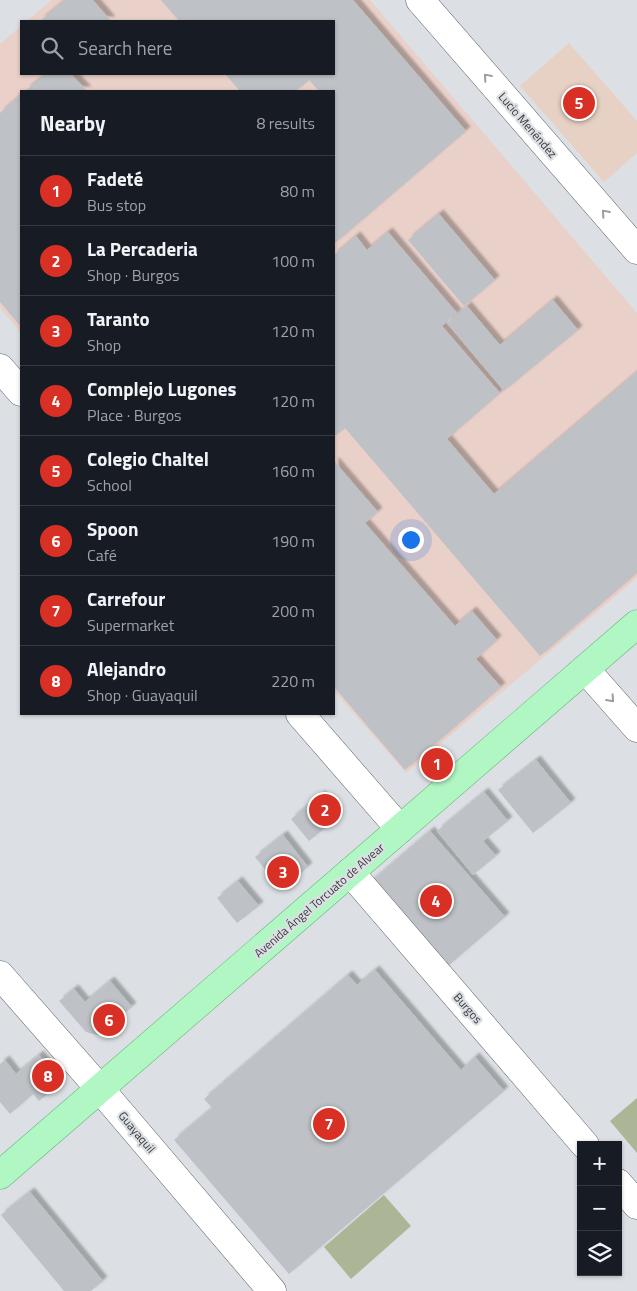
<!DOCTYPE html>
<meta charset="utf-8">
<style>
:root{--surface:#171b24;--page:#20242c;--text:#f1f3f6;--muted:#9ea1a6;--line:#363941;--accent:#d93025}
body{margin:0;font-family:"Titillium Web",sans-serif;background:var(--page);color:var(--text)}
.controls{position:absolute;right:15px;bottom:15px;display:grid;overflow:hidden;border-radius:0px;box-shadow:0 1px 4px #0004}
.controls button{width:45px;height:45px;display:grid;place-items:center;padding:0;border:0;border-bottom:1px solid var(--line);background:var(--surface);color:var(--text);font:25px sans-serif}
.you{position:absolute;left:410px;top:539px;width:18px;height:18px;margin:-12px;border:4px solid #fff;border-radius:50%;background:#1a73e8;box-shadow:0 0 0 8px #1a73e833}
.badge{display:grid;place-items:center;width:32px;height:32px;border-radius:50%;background:var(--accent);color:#fff;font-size:16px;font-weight:700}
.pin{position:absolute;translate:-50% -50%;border:2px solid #fff;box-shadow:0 1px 5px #0006}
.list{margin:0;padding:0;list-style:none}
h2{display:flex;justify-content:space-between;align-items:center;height:65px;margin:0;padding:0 20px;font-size:21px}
h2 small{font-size:16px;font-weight:400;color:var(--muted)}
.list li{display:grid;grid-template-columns:32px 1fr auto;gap:15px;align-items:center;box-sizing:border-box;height:70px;padding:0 20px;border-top:1px solid var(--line)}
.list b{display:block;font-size:19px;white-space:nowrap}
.list p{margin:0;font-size:16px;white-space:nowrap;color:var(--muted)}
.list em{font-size:16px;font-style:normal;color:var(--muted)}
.icon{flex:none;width:28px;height:28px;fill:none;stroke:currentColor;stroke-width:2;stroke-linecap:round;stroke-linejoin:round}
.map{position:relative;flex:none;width:637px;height:1291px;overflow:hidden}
.search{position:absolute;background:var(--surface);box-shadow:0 1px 4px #0004;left:20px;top:20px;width:315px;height:55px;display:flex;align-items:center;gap:12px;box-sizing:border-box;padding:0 18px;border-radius:0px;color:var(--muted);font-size:19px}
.panel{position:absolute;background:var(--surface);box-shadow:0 1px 4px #0004;left:20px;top:90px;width:315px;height:625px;border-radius:0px}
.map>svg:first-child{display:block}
</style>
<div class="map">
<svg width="637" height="1291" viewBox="0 0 637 1291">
<defs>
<filter id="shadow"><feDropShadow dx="4.5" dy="-4.5" stdDeviation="1" flood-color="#0004"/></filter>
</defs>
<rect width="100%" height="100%" fill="#dce0e4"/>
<!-- industrial -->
<path fill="#e9d0c9" d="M52,0H370L637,313V578L406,773L334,691V91H21V333L0,308V44L21,26V74H334V21H27Z"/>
<!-- education -->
<path fill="#e7d1c4" d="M569,43L637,121V153L604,182L520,86Z"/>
<!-- green -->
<path fill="#acb595" d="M637,1098V1153L610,1121Z
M384,1195L411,1226L351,1279L324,1247Z"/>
<!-- building -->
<path fill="#bec1c5" filter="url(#shadow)" d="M65,0H93L111,21H40Z
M161,0H353L466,131L334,244V91H319L309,80L296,91H240L225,74H334V21H179Z
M46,74H71L87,91H25Z
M21,95V327L0,302V113Z
M439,214L495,280L464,306L408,240Z
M388,232L457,313L442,326L500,393L447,439L494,494L637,372V573L540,656L345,428L334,437V255L356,236L367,250Z
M553,300L578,330L504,391L447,323L467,306L500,345Z
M334,461L378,512L365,523L455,626L472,611L497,640L476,659L501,687L405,770L334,687Z
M536,760L571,803L533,833L498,790Z
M484,792L508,821L483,841L496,856L473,875L437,831Z
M321,795L338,817L309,841L291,819Z
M430,831L505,917L442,971L367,885Z
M283,835L308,867L281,889L255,857Z
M238,881L259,906L237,923L217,898Z
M375,970L461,1070L475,1057L504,1091L289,1274L174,1140L212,1108L204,1099L348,975L357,985Z
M110,981L132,1007L97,1035L86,1032L59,1001L74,989L85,1002Z
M39,1055L56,1075L55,1088L39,1101L33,1094L10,1114L0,1102V1064L5,1060L16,1074Z
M30,1192L103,1281L91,1291H64L1,1215Z"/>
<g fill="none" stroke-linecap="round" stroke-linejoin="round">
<defs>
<path id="minor" d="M420,0L637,250
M0,368L21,392
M585,669L637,728
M300,714L400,829
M350,872L585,1145
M0,975L100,1089L272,1291
M618,1183L637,1205"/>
<path id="major" d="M0,1175L637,624"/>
</defs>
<!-- minor casing -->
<use href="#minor" stroke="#616468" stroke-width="29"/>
<!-- major casing -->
<use href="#major" stroke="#65b27a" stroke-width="29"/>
<!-- minor -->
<use href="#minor" stroke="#fff" stroke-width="28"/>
<!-- major -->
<use href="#major" stroke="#b0f7c3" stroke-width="28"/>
</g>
<!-- one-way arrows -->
<defs><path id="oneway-chevron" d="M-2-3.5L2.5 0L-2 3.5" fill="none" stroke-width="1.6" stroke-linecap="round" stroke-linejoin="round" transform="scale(1.25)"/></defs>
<g stroke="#9c9d9e">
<use href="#oneway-chevron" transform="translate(487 77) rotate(-131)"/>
<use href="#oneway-chevron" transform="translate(605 213) rotate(-131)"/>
<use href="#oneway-chevron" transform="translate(611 699) rotate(48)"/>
</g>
<g text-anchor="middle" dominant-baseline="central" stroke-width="4.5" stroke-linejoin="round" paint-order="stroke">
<!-- street labels -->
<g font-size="12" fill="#393b3c" stroke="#dce0e4">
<text transform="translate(528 125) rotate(49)">Lucio Menéndez</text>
<text transform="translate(319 900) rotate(-41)">Avenida Ángel Torcuato de Alvear</text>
<text transform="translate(468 1008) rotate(49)">Burgos</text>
<text transform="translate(137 1132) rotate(50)">Guayaquil</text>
</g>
</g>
</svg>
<div class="controls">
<button>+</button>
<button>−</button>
<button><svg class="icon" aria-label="layers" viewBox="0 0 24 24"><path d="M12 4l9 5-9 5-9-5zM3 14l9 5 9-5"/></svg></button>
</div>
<div class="you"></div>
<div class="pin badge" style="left:437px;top:764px">1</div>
<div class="pin badge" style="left:325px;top:810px">2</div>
<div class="pin badge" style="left:283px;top:872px">3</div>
<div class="pin badge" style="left:436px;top:901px">4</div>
<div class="pin badge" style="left:579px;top:103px">5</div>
<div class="pin badge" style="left:109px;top:1020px">6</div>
<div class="pin badge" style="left:329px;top:1124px">7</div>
<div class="pin badge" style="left:48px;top:1076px">8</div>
<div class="search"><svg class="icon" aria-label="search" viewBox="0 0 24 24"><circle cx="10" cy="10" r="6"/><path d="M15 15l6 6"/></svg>Search here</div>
<section class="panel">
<h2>Nearby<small>8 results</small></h2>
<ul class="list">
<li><span class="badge">1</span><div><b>Fadeté</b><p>Bus stop</p></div><em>80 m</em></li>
<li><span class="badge">2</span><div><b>La Percaderia</b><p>Shop · Burgos</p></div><em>100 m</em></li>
<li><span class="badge">3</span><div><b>Taranto</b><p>Shop</p></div><em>120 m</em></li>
<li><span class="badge">4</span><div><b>Complejo Lugones</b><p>Place · Burgos</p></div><em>120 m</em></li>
<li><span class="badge">5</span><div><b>Colegio Chaltel</b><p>School</p></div><em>160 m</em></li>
<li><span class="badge">6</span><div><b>Spoon</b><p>Café</p></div><em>190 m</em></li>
<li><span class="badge">7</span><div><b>Carrefour</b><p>Supermarket</p></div><em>200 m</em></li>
<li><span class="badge">8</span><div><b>Alejandro</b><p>Shop · Guayaquil</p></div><em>220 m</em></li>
</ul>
</section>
</div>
